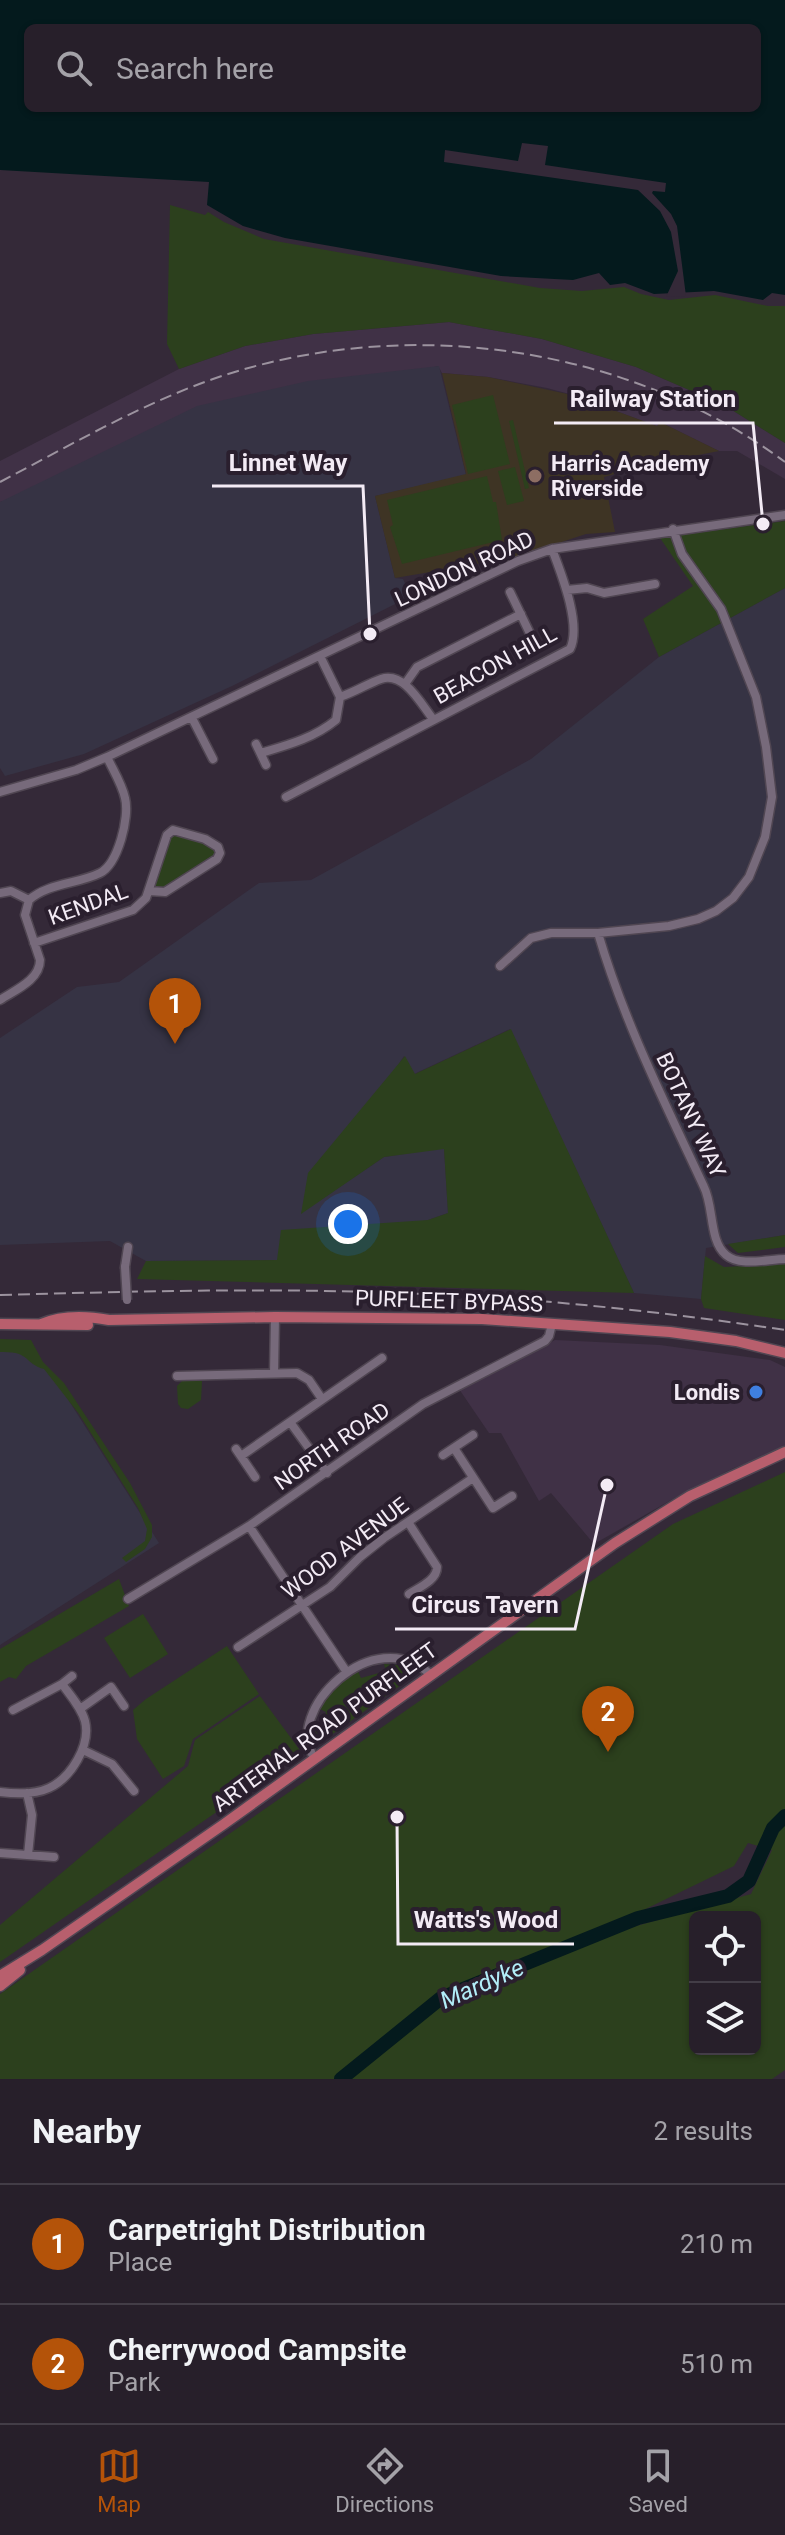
<!DOCTYPE html>
<style>
:root{--surface:#271f2a;--page:#2f2732;--text:#f1f3f6;--muted:#a4a2a8;--line:#433d47;--accent:#b45309}
body{margin:0;font-family:Roboto,sans-serif;background:var(--page);color:var(--text)}
.controls{position:absolute;right:24px;bottom:24px;display:grid;overflow:hidden;border-radius:12px;box-shadow:0 2px 6px #0004}
.controls button{width:72px;height:72px;display:grid;place-items:center;padding:0;border:0;border-bottom:2px solid var(--line);background:var(--surface);color:var(--text);font:40px sans-serif}
.you{position:absolute;left:348px;top:1224px;width:28px;height:28px;margin:-20px;border:6px solid #fff;border-radius:50%;background:#1a73e8;box-shadow:0 0 0 12px #1a73e833}
.badge{display:grid;place-items:center;width:52px;height:52px;border-radius:50%;background:var(--accent);color:#fff;font-size:26px;font-weight:700}
.pin{position:absolute;translate:-50% -66px;filter:drop-shadow(0 2px 4px #0008)}
.pin::after{content:'';position:absolute;top:42px;width:28px;height:24px;background:inherit;clip-path:polygon(0 0,100% 0,50% 100%)}
.list{margin:0;padding:0;list-style:none}
h2{display:flex;justify-content:space-between;align-items:center;height:104px;margin:0;padding:0 32px;font-size:34px}
h2 small{font-size:26px;font-weight:400;color:var(--muted)}
.list li{display:grid;grid-template-columns:52px 1fr auto;gap:24px;align-items:center;box-sizing:border-box;height:120px;padding:0 32px;border-top:2px solid var(--line)}
.list b{display:block;font-size:30px;white-space:nowrap}
.list p{margin:0;font-size:26px;white-space:nowrap;color:var(--muted)}
.list em{font-size:26px;font-style:normal;color:var(--muted)}
.icon{flex:none;width:44px;height:44px;fill:none;stroke:currentColor;stroke-width:2;stroke-linecap:round;stroke-linejoin:round}
.map{position:relative;flex:none;width:785px;height:2079px;overflow:hidden}
.search{position:absolute;background:var(--surface);box-shadow:0 2px 6px #0004;left:24px;right:24px;top:24px;height:88px;display:flex;align-items:center;gap:20px;box-sizing:border-box;padding:0 28px;border-radius:12px;color:var(--muted);font-size:30px}
.sheet{height:344px;background:var(--surface)}
nav{display:flex;justify-content:space-around;align-items:center;box-sizing:border-box;height:112px;border-top:2px solid var(--line);background:var(--surface);font-size:22px;color:var(--muted)}
nav a{display:grid;justify-items:center;gap:4px}
nav .on{color:var(--accent)}
.map>svg:first-child{display:block}
</style>
<div class="map">
<svg width="785" height="2079" viewBox="0 0 785 2079">
<rect width="100%" height="100%" fill="#342938"/>
<!-- built -->
<path fill="#403146" d="M449,322L542,339L636,367L724,405L785,443V479L737,451H719L660,422L658,427L577,396L547,388L488,377L442,373L438,366L0,502V461L179,369L245,346L313,334Z
M555,1340L660,1345L770,1360L785,1367V1448L734,1468L687,1491L594,1544L551,1493L539,1501L501,1433H489L459,1389Z"/>
<!-- industrial -->
<path fill="#363344" d="M439,366L466,475L375,496L395,578L403,579L411,596L232,686L84,754L5,776L0,768V502L197,406L308,381Z
M785,588V1235L706,1248L701,1299L634,1293L510,1029L414,1074L404,1056L301,1213L384,1157L444,1148L448,1213L428,1220L278,1260L146,1261L110,1241L0,1245V1038L77,987L119,982L259,883L311,880L531,759L659,657Z
M0,1346L27,1348L57,1382L159,1543L0,1645Z"/>
<!-- education -->
<path fill="#3e3424" d="M442,373L488,377L572,395L657,426L660,422L719,451L647,465L604,477L615,532L586,534L513,558L395,578L375,496L466,474Z"/>
<!-- green -->
<path fill="#2c401d" fill-rule="evenodd" d="M170,205L205,215L208,212L224,222L264,239L540,288L582,291L624,287L641,294L669,300L715,295L768,306H785V443L724,405L636,367L542,339L449,322L313,334L245,346L179,369L167,344Z
M493,395L510,464L468,474L452,405Z
M513,420L529,488L525,489L509,421Z
M515,467L524,501L507,505L498,471Z
M487,476L493,502H496L502,540L402,564L390,527L393,525L387,500Z
M785,521V588L659,657L643,619L693,586L660,538Z
M178,834L211,845L216,851L215,854L160,890L157,889L155,883L170,837Z
M511,1029L634,1293L137,1279L146,1261L277,1260L281,1230L428,1220L448,1213L444,1149L384,1157L301,1214L308,1173L405,1056L415,1074Z
M785,1235V1247L738,1253L728,1244Z
M705,1256L724,1267L785,1264V1320L704,1308L701,1299Z
M0,1339L31,1340L43,1362L64,1383L130,1483L152,1525V1537L145,1549L126,1562L122,1558L145,1541L147,1529L138,1508L79,1414L44,1369C23,1363 31,1351 0,1352Z
M182,1381H202L201,1400L188,1409L181,1408L178,1404L177,1386Z
M785,1472V2070L772,2079H0V1994L673,1524ZM748,1843L772,1850L751,1894L629,1928L623,1920L734,1866ZM695,1917H755V2049H695Z
M119,1579L129,1606L26,1666L16,1679L9,1677L0,1682V1649Z
M143,1614L168,1654L130,1678L104,1638Z
M227,1646L259,1694L193,1739L184,1766L163,1779L137,1739L133,1710L146,1699Z
M384,1664L409,1666L415,1670V1675L320,1743L314,1742L313,1728L320,1730L326,1712L318,1708L324,1695L357,1669L361,1678L386,1671Z
M260,1696L302,1753L0,1962V1925L188,1766L195,1740Z"/>
<!-- water -->
<path fill="#041a1d" fill-rule="evenodd" d="M0,0H785V295L772,293L763,300L714,291L654,294L625,283L610,285L599,273L573,280L501,276L285,238L243,226L207,205L209,182L0,170ZM28,28H757V108H28Z"/>
<!-- pier -->
<path fill="#342938" d="M522,143L548,146L545,165L666,183L665,192L653,191L652,193L671,214L677,226L686,296L666,297L678,271L671,232L660,211L638,190L444,162L445,150L518,161Z"/>
<g fill="none" stroke-linecap="round" stroke-linejoin="round">
<!-- river -->
<path stroke="#041a1d" stroke-width="14" d="M341,2079L441,1998L638,1918L728,1896L749,1881L773,1828L785,1816"/>
<defs>
<path id="minor" d="M567,590L587,588L604,593L655,584
M510,592L536,646
M320,656L340,697C355,692 367,684 381,679C404,671 421,704 433,719
M405,684L417,667L521,614
M192,718L213,759
M256,744L266,765
M261,753C288,745 314,738 336,720L340,697
M0,792L76,770L107,757L518,561L552,549L785,515
M286,797L570,649C582,625 561,573 552,549
M0,893L11,891L29,900
M29,900C48,883 78,884 100,873C118,864 130,817 125,798C122,784 113,770 107,757
M598,933C624,1022 665,1103 704,1187C714,1207 709,1241 726,1255C740,1267 768,1259 785,1259
M34,943L133,910L146,898L167,835L173,830L205,839L218,847L220,853L217,859L165,892L149,891
M500,966L531,938L551,933H598L669,926L698,919L716,911L733,898L749,877L765,837L772,797L766,747L756,697L721,609L682,554L673,529
M0,1000C15,990 40,980 40,960L25,915L29,900
M125,1267L128,1247
M274,1373L275,1317
M177,1376L297,1373L309,1380L322,1399
M290,1422L327,1473
M454,1448L493,1508L512,1496
M236,1449L255,1477
M443,1455L473,1435
M241,1456L382,1358
M408,1522L437,1567C437,1580 420,1587 409,1594
M249,1526L346,1671
M128,1599L249,1526L423,1404L545,1341L549,1336L552,1324
M238,1647L330,1587L360,1557L384,1538L473,1478
M62,1684L72,1676
M80,1709L111,1687L124,1706
M83,1750L112,1764L134,1791
M315,1759C281,1712 374,1620 431,1675
M0,1792C16,1794 34,1795 49,1788C71,1778 91,1745 85,1721C81,1707 70,1695 62,1684L13,1710
M27,1793L32,1815L28,1855
M0,1853L54,1857"/>
<path id="major" d="M0,1324L88,1325
M41,1324C62,1315 88,1316 109,1320L275,1317L482,1319L670,1332L736,1341L785,1353
M0,1976L42,1950L224,1824L615,1543L690,1496L785,1452
M0,1986L20,1970"/>
</defs>
<!-- minor casing -->
<use href="#minor" stroke="#504652" stroke-width="11"/>
<!-- major casing -->
<use href="#major" stroke="#504652" stroke-width="13"/>
<!-- minor -->
<use href="#minor" stroke="#776a7b" stroke-width="8"/>
<!-- major -->
<use href="#major" stroke="#b85f6d" stroke-width="10"/>
<!-- rail -->
<path stroke="#9c939f" stroke-width="2" stroke-dasharray="12 6" stroke-linecap="butt" d="M0,482C69,446 139,405 213,379C401,314 624,343 785,462
M0,1295C147,1291 295,1287 442,1295C557,1300 671,1313 785,1330"/>
<defs>
<path id="minor-bridge" d="M125,1267L127,1300"/>
</defs>
<!-- minor-bridge casing -->
<use href="#minor-bridge" stroke="#504652" stroke-width="11" stroke-linecap="butt"/>
<!-- minor-bridge -->
<use href="#minor-bridge" stroke="#776a7b" stroke-width="8"/>
</g>
<!-- markers -->
<circle fill="#8d6e63" stroke="#2a1f2e" stroke-width="3" cx="535" cy="476" r="8"/>
<circle fill="#3f7fe0" stroke="#2a1f2e" stroke-width="3" cx="756" cy="1392" r="8"/>
<g text-anchor="middle" dominant-baseline="central" stroke-width="8" stroke-linejoin="round" paint-order="stroke">
<!-- poi labels -->
<g font-size="22" font-weight="bold" fill="#f3ebf5" stroke="#2a1f2e" text-anchor="start">
<text x="551" y="463">Harris Academy<tspan x="551" dy="25">Riverside</tspan></text>
<text x="740" y="1392" text-anchor="end">Londis</text>
</g>
<!-- street labels -->
<g font-size="22" fill="#f3ebf5" stroke="#2a1f2e">
<text transform="translate(464 569) rotate(-25)">LONDON ROAD</text>
<text transform="translate(495 665) rotate(-29)">BEACON HILL</text>
<text transform="translate(88 904) rotate(-20)">KENDAL</text>
<text transform="translate(691 1115) rotate(65)">BOTANY WAY</text>
<text transform="translate(449 1301) rotate(2)">PURFLEET BYPASS</text>
<text transform="translate(332 1446) rotate(-35)">NORTH ROAD</text>
<text transform="translate(345 1548) rotate(-37)">WOOD AVENUE</text>
<text transform="translate(325 1727) rotate(-36)">ARTERIAL ROAD PURFLEET</text>
</g>
<!-- water labels -->
<g font-size="24" font-style="italic" fill="#b2edf8" stroke="#2a1f2e">
<text transform="translate(482 1984) rotate(-24)">Mardyke</text>
</g>
</g>
<!-- callouts -->
<path fill="none" stroke="#f3ebf5" stroke-width="3" d="M763 524L753 423H554M370 634L363 486H212M607 1485L575 1629H395M397 1817L398 1944H574"/>
<g fill="#f3ebf5" stroke="#2a1f2e" stroke-width="3">
<circle cx="763" cy="524" r="8"/>
<circle cx="370" cy="634" r="8"/>
<circle cx="607" cy="1485" r="8"/>
<circle cx="397" cy="1817" r="8"/>
</g>
<g font-size="24" text-anchor="middle" font-weight="bold" fill="#f3ebf5" stroke="#2a1f2e" stroke-width="8" stroke-linejoin="round" paint-order="stroke">
<text x="653" y="407">Railway Station</text>
<text x="288" y="471">Linnet Way</text>
<text x="485" y="1613">Circus Tavern</text>
<text x="486" y="1928">Watts's Wood</text>
</g>
</svg>
<div class="controls">
<button><svg class="icon" aria-label="locate" viewBox="0 0 24 24"><circle cx="12" cy="12" r="6"/><path d="M12 2v4M12 18v4M2 12h4M18 12h4"/></svg></button>
<button><svg class="icon" aria-label="layers" viewBox="0 0 24 24"><path d="M12 4l9 5-9 5-9-5zM3 14l9 5 9-5"/></svg></button>
</div>
<div class="you"></div>
<div class="pin badge" style="left:175px;top:1044px">1</div>
<div class="pin badge" style="left:608px;top:1752px">2</div>
<div class="search"><svg class="icon" aria-label="search" viewBox="0 0 24 24"><circle cx="10" cy="10" r="6"/><path d="M15 15l6 6"/></svg>Search here</div>
</div>
<section class="sheet">
<h2>Nearby<small>2 results</small></h2>
<ul class="list">
<li><span class="badge">1</span><div><b>Carpetright Distribution</b><p>Place</p></div><em>210 m</em></li>
<li><span class="badge">2</span><div><b>Cherrywood Campsite</b><p>Park</p></div><em>510 m</em></li>
</ul>
</section>
<nav>
<a class="on"><svg class="icon" aria-label="map" viewBox="0 0 24 24"><path d="M3 6l6-2 6 2 6-2v14l-6 2-6-2-6 2zM9 4v14M15 6v14"/></svg>Map</a>
<a><svg class="icon" aria-label="directions" viewBox="0 0 24 24"><path d="M12 3l9 9-9 9-9-9zM9 14v-3h6M13 9l2 2-2 2"/></svg>Directions</a>
<a><svg class="icon" aria-label="saved" viewBox="0 0 24 24"><path d="M7 4h10v16l-5-4-5 4z"/></svg>Saved</a>
</nav>
